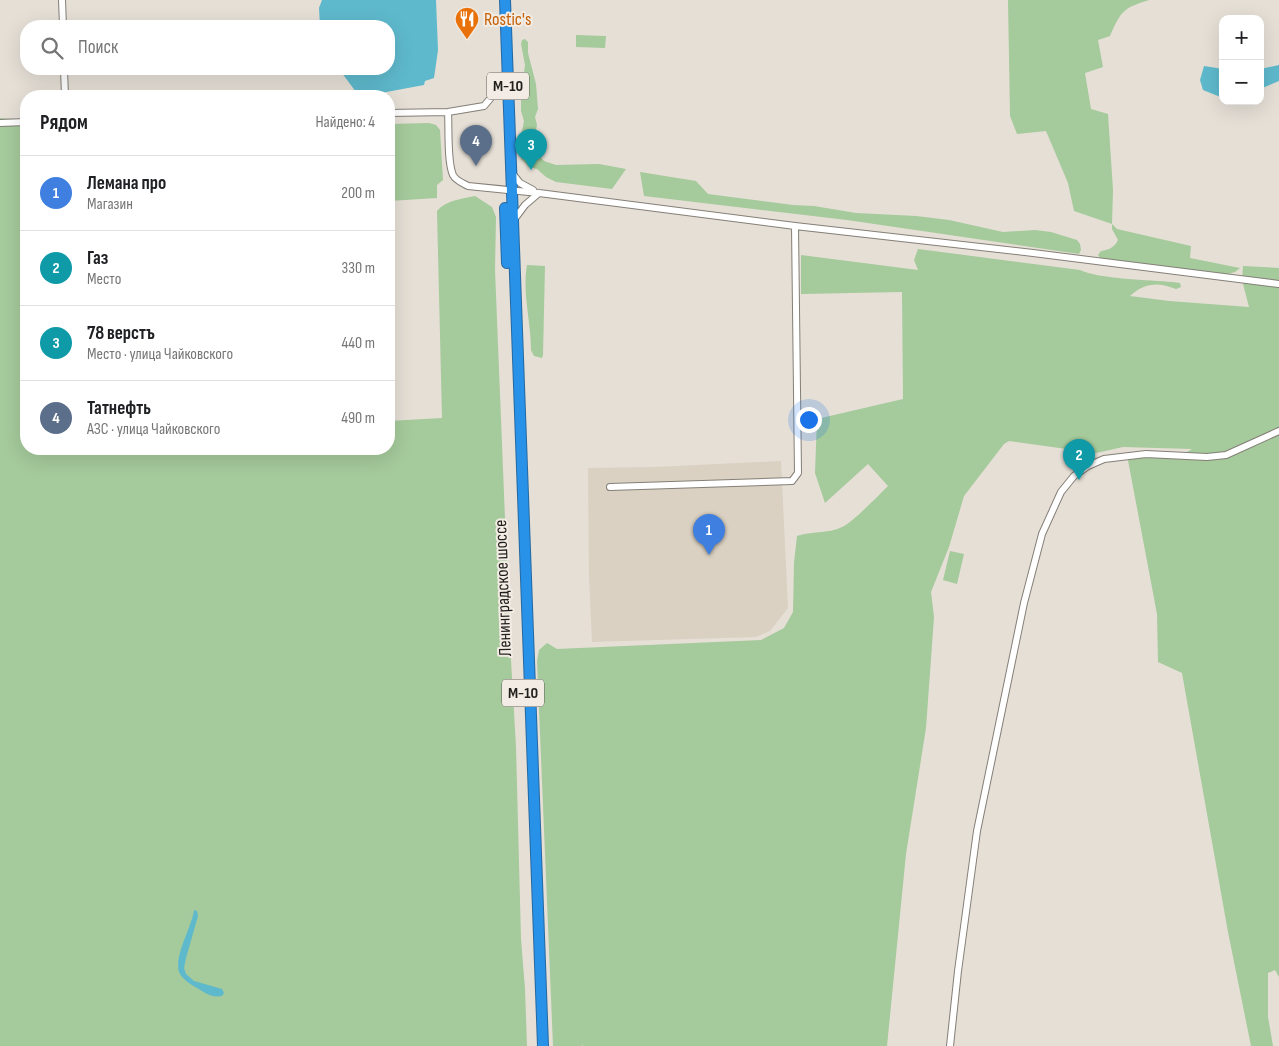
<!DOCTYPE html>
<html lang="ru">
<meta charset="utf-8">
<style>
:root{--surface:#fff;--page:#f6f6f6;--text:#202124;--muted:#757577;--line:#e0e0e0;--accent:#7c3aed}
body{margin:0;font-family:"Sofia Sans Condensed",sans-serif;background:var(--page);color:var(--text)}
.controls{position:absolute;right:15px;top:15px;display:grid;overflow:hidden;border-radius:10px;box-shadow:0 5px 20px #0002}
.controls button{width:45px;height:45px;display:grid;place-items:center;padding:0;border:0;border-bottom:1px solid var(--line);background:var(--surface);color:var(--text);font:25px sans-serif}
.you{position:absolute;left:808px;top:419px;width:18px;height:18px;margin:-12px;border:4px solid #fff;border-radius:50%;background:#1a73e8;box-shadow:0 0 0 8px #1a73e833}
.badge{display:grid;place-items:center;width:32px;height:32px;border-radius:50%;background:var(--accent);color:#fff;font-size:16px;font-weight:700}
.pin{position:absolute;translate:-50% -41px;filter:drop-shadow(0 1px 2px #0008)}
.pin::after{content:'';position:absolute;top:26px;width:18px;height:15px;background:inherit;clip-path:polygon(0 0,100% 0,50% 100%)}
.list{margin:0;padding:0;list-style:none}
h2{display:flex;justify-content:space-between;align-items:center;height:65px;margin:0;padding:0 20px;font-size:21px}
h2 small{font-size:16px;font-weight:400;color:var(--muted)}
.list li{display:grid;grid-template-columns:32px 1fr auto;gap:15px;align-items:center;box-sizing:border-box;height:75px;padding:0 20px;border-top:1px solid var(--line)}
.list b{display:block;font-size:19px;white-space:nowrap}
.list p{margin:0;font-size:16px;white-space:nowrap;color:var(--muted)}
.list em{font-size:16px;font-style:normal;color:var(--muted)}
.icon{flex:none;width:28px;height:28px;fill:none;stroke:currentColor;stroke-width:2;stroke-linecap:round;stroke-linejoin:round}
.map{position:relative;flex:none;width:1279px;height:1046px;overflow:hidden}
.search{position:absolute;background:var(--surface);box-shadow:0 5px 20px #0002;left:20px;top:20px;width:375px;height:55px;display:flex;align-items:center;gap:12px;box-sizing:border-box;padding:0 18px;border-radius:20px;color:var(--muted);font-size:19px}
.panel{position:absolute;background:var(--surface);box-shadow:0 5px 20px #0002;left:20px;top:90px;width:375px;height:365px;border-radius:20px}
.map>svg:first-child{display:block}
</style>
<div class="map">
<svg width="1279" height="1046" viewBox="0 0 1279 1046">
<rect width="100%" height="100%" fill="#e5dfd6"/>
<!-- built -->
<path fill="#dad1c2" d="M781,461L788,608L770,631L756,637L592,642L589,577L588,468L654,467Z"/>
<!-- green -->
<path fill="#a5ca9b" d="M1008,0H1149C1123,8 1121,11 1110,36L1098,40L1103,67L1085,73L1091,109L1108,114L1113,190L1112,224L1117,229L1191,246L1190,258L1240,268L1235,272L1228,274L1101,259L1098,255L1101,251C1109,250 1115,247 1118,240L1112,229V224L1074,211L1068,183L1046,131L1017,134L1010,116Z
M576,35L606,36L605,48L576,47Z
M525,39L528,42V53L536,84L538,109L535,117L537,125L534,141L536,152L544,161L556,165L599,164L626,169L612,189L556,182L546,177L537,169L529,167L521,159L520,141L524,121L521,111V95L525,65L521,44L522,40Z
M0,118L15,119L26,125V449H389V421L442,418L437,211C446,200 462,199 475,196L492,207L496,217L495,270L510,643L516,747L521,939L525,989L527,1046H0Z
M429,123L436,125L440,130L443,180L437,185V198L389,201V124Z
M640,172L696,181L708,194L793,205L814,206L856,213L916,216L949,220L1003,232L1035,230L1051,232L1077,240L1080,244L1081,250L1079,254L847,220L644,196Z
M918,249L1080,270C1098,279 1151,280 1172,282L1180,283L1181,287L1176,289C1159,282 1145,282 1130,296L1169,301L1249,307L1242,280L1243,266L1279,268V977L1275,970L1268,973V1017L1273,1046H1251L1228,932L1182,673L1158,662L1157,614L1127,455L1180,456L1192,449L1123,447L1096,453L1009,441L1004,444L964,496L949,547L931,592L934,617L926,728L906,854L887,1046H583V1044L582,1046H553L537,661L539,650L547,643L557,649L761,640L784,628L793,612L794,563L797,536C811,531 828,534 842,527C852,523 879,495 888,486L868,464L825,503L815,473L817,419L903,399L902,292L801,294V255L918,270L914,260Z
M527,265L545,266L543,355L542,358L534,356L531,350C531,321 522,293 527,265Z
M950,551L964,554L957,584L943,580Z"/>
<!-- water -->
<path fill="#5eb9cc" d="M322,0H436L438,50L434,78L425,81L424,85L365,96L356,92L339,69H389V26H320L319,8Z
M1279,65V81L1260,89V69Z
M1204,66L1223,69V98L1203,90L1200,80Z
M194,910L197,911L198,916L186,958L184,968L186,974L194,981L222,989L224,993L222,996C212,998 205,993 197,988C190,984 182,979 179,972C174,955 192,927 194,910Z"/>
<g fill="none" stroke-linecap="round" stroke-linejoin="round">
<defs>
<path id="minor" d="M62,0L63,26
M64,69L65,96
M448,112C449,127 447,162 453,175C456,181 463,183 468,186L539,193L795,226L1033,253L1279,284
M389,113L448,112L484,106L494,94L501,76
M0,123L26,122
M512,173L520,183L533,190
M513,221L525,205L539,193
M610,487L792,481L798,473L795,226
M950,1046L958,971L977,831L1024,603L1042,534L1061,492L1074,476L1088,466L1104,459L1146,454L1207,457L1226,455L1279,431"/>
<path id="highway" d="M505,0L543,1046
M505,208L507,263"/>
</defs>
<!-- minor casing -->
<use href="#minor" stroke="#847f77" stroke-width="8"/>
<!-- highway casing -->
<use href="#highway" stroke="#2669a1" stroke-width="12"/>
<!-- minor -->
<use href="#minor" stroke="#fff" stroke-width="6"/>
<!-- highway -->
<use href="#highway" stroke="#2891e8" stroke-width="10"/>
</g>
<!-- icons -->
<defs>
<symbol id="restaurant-pin" viewBox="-11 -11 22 30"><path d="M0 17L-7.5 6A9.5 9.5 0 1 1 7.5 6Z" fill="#e8710a" stroke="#f2ece4"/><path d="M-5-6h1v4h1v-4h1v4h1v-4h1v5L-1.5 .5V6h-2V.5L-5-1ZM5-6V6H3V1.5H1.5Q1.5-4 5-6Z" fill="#fff"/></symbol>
</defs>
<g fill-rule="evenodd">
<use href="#restaurant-pin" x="453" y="5" width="28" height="38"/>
</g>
<g text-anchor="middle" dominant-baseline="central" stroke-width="4" stroke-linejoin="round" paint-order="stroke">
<!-- shield labels -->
<g fill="#f2ece4" stroke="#605c58" stroke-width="1">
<rect x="487" y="72.5" width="42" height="27" rx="4"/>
<rect x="502" y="679.5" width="42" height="27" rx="4"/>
</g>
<g font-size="16" font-weight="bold" fill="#211f1c">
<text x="508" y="86">М-10</text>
<text x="523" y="693">М-10</text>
</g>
<!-- food labels -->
<g font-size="18" fill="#c56008" stroke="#f2ece4" text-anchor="start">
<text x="484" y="19">Rostic's</text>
</g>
<!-- street labels -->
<g font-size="18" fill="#211f1c" stroke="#f2ece4">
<text transform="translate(503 588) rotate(-92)">Ленинградское шоссе</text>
</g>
</g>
</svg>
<div class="controls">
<button>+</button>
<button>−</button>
</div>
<div class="you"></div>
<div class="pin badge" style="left:709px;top:555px;background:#3f7fe0">1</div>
<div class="pin badge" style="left:1079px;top:480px;background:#0f9aa8">2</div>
<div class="pin badge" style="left:531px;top:170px;background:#0f9aa8">3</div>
<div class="pin badge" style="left:476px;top:166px;background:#5c6f8a">4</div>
<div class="search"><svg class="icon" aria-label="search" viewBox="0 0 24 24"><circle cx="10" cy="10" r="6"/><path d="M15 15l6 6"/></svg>Поиск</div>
<section class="panel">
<h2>Рядом<small>Найдено: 4</small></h2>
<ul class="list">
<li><span class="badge" style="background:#3f7fe0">1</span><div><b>Лемана про</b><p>Магазин</p></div><em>200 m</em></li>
<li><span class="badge" style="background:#0f9aa8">2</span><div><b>Газ</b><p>Место</p></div><em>330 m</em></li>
<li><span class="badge" style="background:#0f9aa8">3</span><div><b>78 верстъ</b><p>Место · улица Чайковского</p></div><em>440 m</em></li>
<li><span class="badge" style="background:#5c6f8a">4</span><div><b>Татнефть</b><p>АЗС · улица Чайковского</p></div><em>490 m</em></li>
</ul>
</section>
</div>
